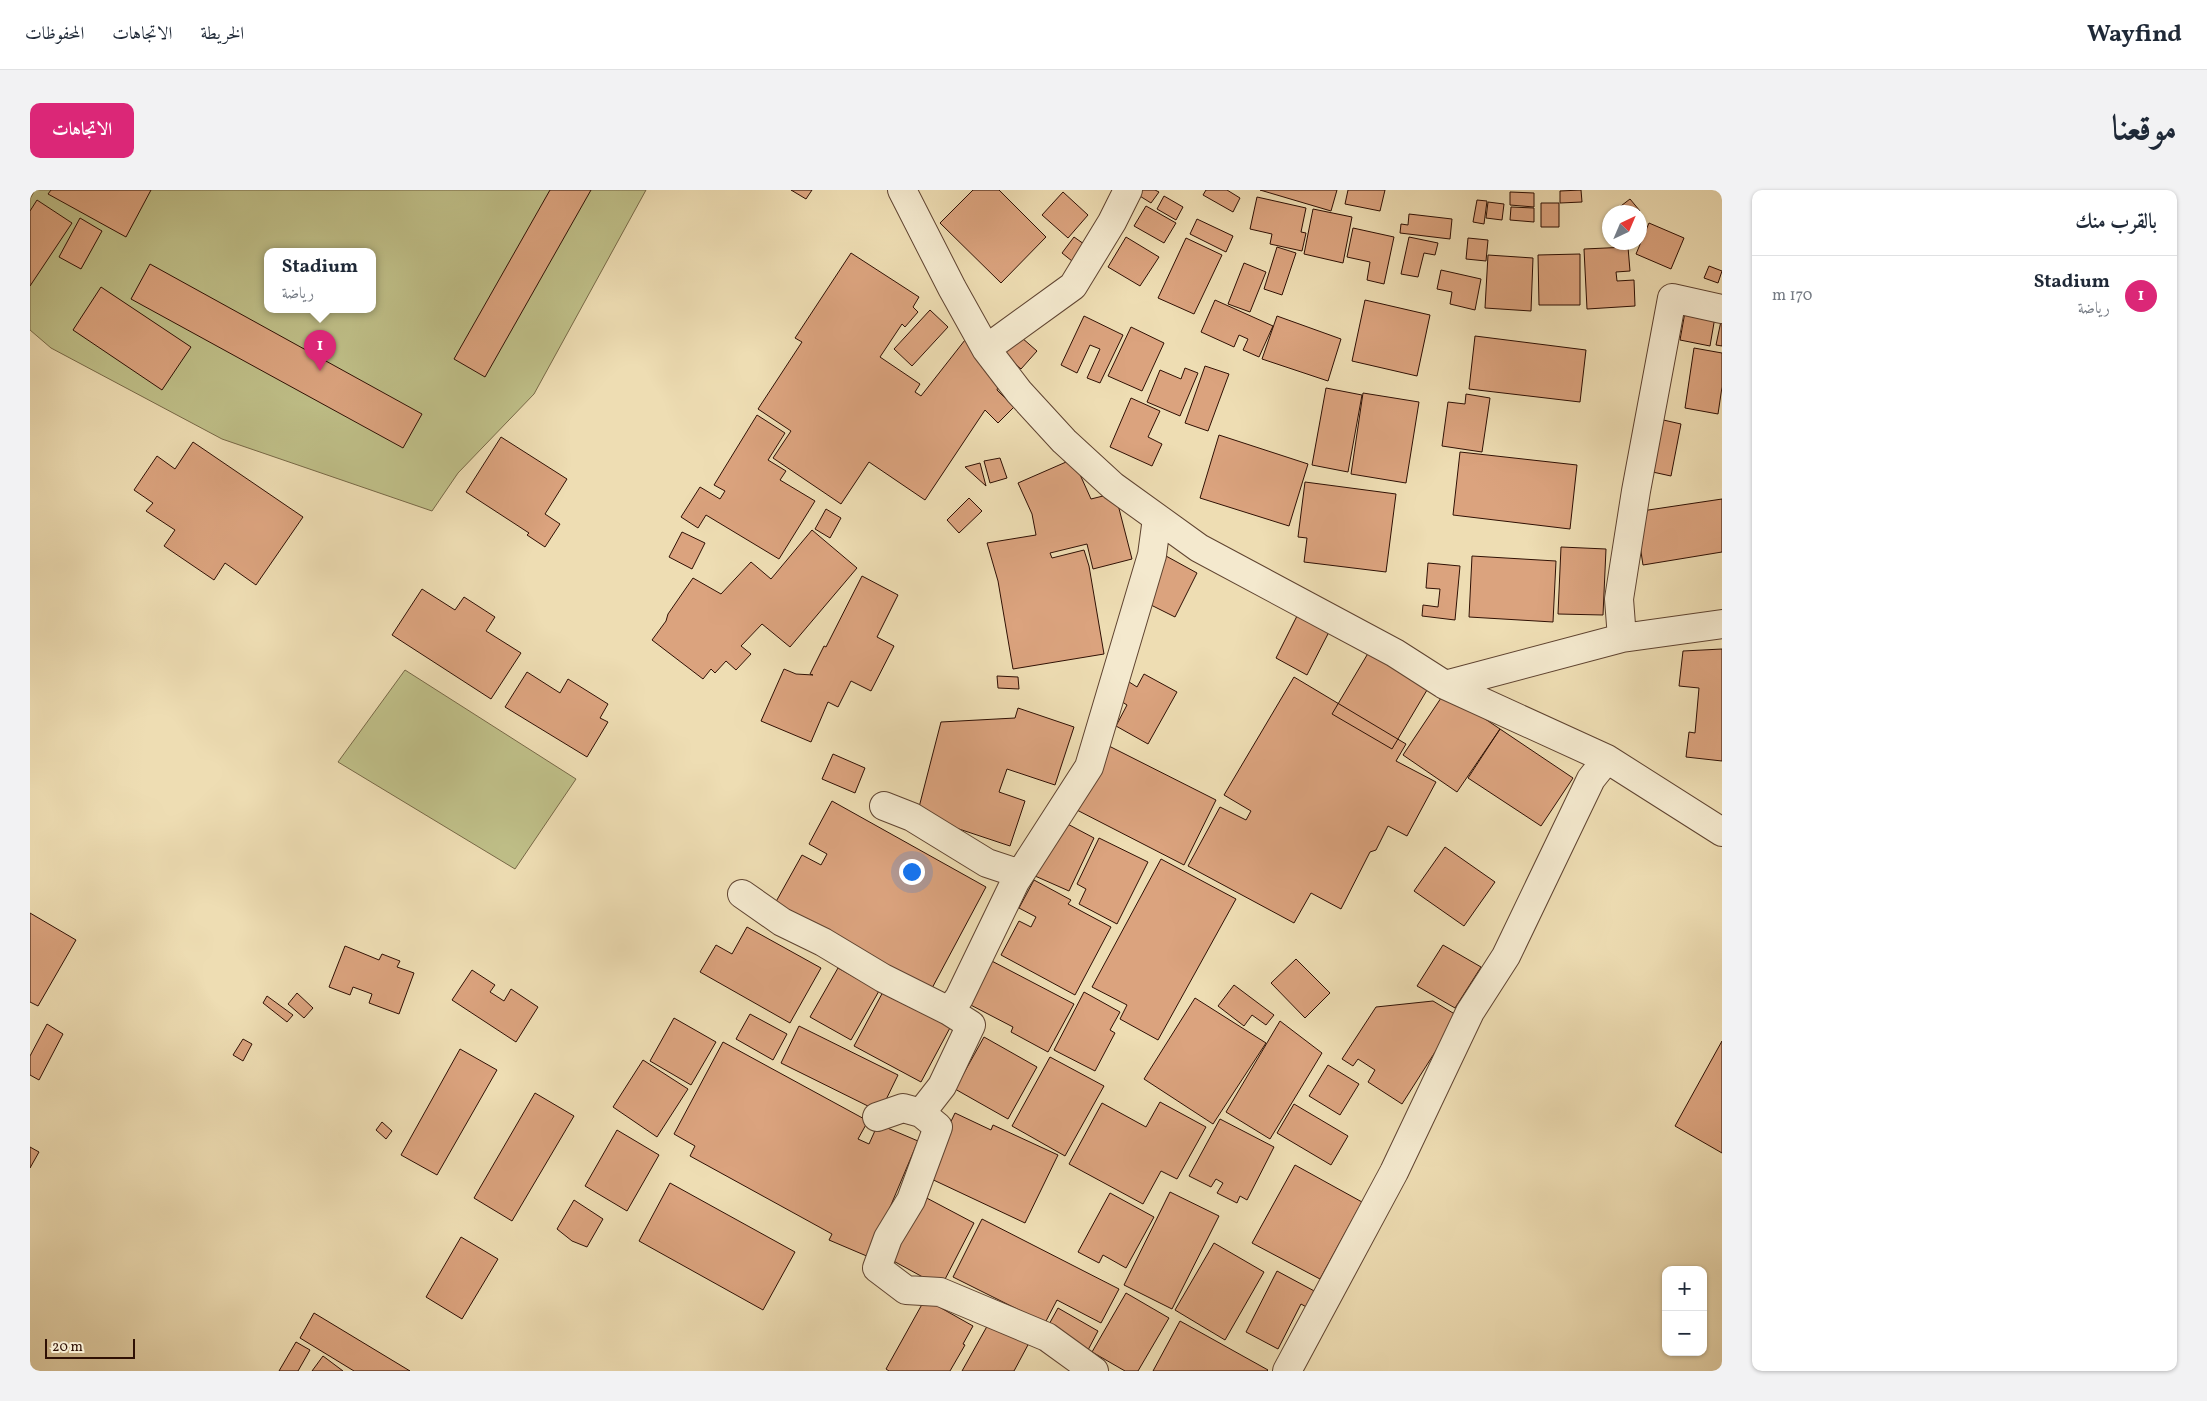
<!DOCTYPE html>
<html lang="ar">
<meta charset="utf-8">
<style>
:root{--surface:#fff;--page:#f2f2f3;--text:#1f2937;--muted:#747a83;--line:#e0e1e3;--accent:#db2777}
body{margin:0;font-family:Vollkorn,Amiri,serif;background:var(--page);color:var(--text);direction:rtl}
.controls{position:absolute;right:15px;bottom:15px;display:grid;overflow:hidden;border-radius:10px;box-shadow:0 1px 4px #0004}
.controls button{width:45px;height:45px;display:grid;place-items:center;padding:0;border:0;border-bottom:1px solid var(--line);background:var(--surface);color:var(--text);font:25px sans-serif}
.compass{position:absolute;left:1572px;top:15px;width:45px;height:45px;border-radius:50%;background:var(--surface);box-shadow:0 1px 4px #0004;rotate:44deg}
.scale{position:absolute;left:15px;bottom:12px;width:90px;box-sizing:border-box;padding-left:5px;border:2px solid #2f1004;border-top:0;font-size:14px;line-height:18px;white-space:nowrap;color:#2f1004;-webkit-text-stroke:4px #f4e9ce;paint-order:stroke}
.you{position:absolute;left:881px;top:681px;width:18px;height:18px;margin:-12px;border:4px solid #fff;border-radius:50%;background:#1a73e8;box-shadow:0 0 0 8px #1a73e833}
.badge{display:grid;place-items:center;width:32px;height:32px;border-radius:50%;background:var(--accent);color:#fff;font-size:16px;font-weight:700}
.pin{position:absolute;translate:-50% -41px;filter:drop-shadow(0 1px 2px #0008)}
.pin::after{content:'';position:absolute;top:26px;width:18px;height:15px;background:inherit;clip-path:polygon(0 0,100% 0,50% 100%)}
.popup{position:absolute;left:234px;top:58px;width:112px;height:65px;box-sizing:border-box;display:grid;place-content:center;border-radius:10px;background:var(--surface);filter:drop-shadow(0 1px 4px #0005);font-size:16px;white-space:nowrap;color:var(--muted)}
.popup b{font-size:19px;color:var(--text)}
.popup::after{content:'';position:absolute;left:50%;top:100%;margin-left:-10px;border:10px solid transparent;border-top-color:var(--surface)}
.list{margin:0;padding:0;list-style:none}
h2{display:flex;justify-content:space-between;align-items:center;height:65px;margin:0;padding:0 20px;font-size:21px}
h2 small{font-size:16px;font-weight:400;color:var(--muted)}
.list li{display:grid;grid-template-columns:32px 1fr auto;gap:15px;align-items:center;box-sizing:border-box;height:80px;padding:0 20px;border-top:1px solid var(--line)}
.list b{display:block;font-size:19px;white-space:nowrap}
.list p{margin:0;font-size:16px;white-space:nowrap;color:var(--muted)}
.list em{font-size:16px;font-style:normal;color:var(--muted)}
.map{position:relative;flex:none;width:1692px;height:1181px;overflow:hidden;direction:ltr;border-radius:10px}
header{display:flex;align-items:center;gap:30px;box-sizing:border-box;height:70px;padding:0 25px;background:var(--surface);border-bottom:1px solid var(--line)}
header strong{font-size:24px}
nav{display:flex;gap:28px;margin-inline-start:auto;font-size:18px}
.intro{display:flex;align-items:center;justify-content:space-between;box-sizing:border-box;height:120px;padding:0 30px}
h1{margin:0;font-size:35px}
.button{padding:12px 22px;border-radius:10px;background:var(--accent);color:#fff;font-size:18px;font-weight:700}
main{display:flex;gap:30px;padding:0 30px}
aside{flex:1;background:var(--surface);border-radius:10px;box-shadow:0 1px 4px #0004}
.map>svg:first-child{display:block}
</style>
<header>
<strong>Wayfind</strong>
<nav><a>الخريطة</a><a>الاتجاهات</a><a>المحفوظات</a></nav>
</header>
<div class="intro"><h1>موقعنا</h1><a class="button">الاتجاهات</a></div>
<main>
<aside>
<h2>بالقرب منك<small></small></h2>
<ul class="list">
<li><span class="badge">1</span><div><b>Stadium</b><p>رياضة</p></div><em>170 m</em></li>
</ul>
</aside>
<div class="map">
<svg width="1692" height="1181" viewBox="0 0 1692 1181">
<rect width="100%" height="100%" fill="#eeddb3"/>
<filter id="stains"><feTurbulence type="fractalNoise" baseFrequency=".004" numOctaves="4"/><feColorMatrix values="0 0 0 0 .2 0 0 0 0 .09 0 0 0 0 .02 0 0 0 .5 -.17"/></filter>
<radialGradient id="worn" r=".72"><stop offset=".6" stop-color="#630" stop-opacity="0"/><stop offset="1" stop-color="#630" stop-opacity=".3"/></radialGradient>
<!-- green -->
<path fill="#bfbf88" stroke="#776846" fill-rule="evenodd" d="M5,0H616L504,204L428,283L402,321L192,249L21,158L0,140V9ZM238,62H342V120H238Z
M375,480L546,589L485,679L308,572Z"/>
<!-- building -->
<path fill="#dba37e" stroke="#2f1004" d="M21,0H121L96,47L18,4Z
M520,0H561L455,187L424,169Z
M761,0H782L776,9Z
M943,0H969L1016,47L971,93L910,33Z
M1107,0H1125L1129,2L1121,13L1105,3Z
M1176,0H1197L1210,8L1203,22L1173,5Z
M1230,0H1307L1301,21Z
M1318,0H1355L1350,21L1315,14Z
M1551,0L1552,12L1530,13V1Z
M1033,2L1058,25L1038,48L1012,25Z
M1480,2L1504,3V17L1480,15Z
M1134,6L1153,17L1146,30L1127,19Z
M1227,7L1276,18L1271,42L1276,43L1272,61L1240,54L1242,44L1220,39Z
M1600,9L1610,21L1583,22Z
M7,10L42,33L0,96V21Z
M1447,10L1457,11L1454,34L1443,32Z
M1458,12L1474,14L1472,30L1456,28Z
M1511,13H1529V37H1511Z
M1116,16L1146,33L1134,53L1104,36Z
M1481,17L1504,18V32L1480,30Z
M1283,19L1322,27L1313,73L1274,64Z
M1379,24L1422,29L1420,49L1370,43L1371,34L1378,35Z
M50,28L72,41L51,79L29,67Z
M1167,29L1203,46L1196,62L1160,44Z
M1619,33L1654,48L1641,79L1606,64Z
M1323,38L1364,47L1354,94L1337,90L1340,72L1317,67Z
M1044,47L1054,54L1042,71L1032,63Z
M1096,47L1129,67L1110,96L1078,77Z
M1379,47L1408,53L1405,65L1394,63L1388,87L1371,84Z
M1156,48L1192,65L1164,124L1128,108Z
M1438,48L1458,50L1456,71L1436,69Z
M1247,57L1266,63L1252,105L1234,99Z
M1598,57L1600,81L1586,82L1587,91L1604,90L1605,116L1557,119L1554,59Z
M821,63L889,107L883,117L888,122L875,137L872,134L850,167L890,194L885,202L891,206L935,150L972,182L967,200L984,217L968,233L955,220L895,310L839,272L811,314L743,268L761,241L728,219L772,152L765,148Z
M1550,64V115H1509L1508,65Z
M1458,65L1503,68L1501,121L1455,118Z
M1214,73L1236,82L1220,122L1198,114Z
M120,74L392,224L373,258L101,109Z
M1679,76L1692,81L1688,93L1674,88Z
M1411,80L1451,89L1445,120L1420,114L1422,102L1407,99Z
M71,97L161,157L132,200L43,140Z
M1185,110L1243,136L1229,167L1213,160L1218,149L1209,145L1204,157L1171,142Z
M1335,110L1400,125L1387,186L1322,171Z
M900,120L918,137L882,176L864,159Z
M1655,122L1685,127L1680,156L1650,150Z
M1054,126L1093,145L1070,193L1057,188L1070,159L1060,155L1047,183L1031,175Z
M1247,126L1311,149L1298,191L1232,169Z
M1691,131H1692V156L1686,155Z
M1101,137L1134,153L1112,201L1078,186Z
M984,141L1007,161L991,179L968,159Z
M1445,146L1556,160L1550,212L1439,199Z
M1664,158L1692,163V197L1688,224L1655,218Z
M1175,176L1199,184L1178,241L1155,233Z
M1155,178L1168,183L1150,226L1117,212L1130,180L1151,189Z
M1296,198L1332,205L1318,282L1282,275Z
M1333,203L1389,212L1376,293L1321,284Z
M1436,204L1460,208L1452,262L1412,256L1418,212L1435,214Z
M1101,208L1130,221L1118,247L1132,254L1122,276L1080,257Z
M727,225L755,243L738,270L756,281L750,290L785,311L749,369L676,325L668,338L651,327L670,297L690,309L695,301L684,295Z
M1629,229L1651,234L1641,286L1618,281Z
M1189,245L1278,274L1259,336L1170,308Z
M471,247L537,289L515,324L530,334L515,357L497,345L499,343L436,302Z
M163,252L273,327L226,395L195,373L184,390L134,356L145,340L116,321L123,313L104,300L127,266L145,279Z
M1430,262L1547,275L1540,339L1423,325Z
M970,268L977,288L960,293L954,271Z
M1043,269L1061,309L1085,303L1102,369L1063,379L1057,354L1020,363L1022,368L1054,360L1059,376L1074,464L983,479L968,391L957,353L1006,345L1002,324L988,293Z
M950,273L956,296L935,277Z
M1275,292L1366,304L1356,382L1274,372L1277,348L1268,347Z
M939,308L952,321L929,343L917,330Z
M1692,309V362L1613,375L1605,322Z
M796,319L811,328L800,348L785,339Z
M782,340L827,378L760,457L732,434L711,456L721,464L706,480L696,471L685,483L681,479L673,489L622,450L636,431L638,424L663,388L691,404L721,372L741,389Z
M652,342L675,353L662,379L639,367Z
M1531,357L1576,359L1573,425L1528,424Z
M1136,366L1167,383L1145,427L1113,411Z
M1442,366L1526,371L1523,432L1439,427Z
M1398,373L1430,376L1425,430L1392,426L1393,415L1408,417L1410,399L1396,398Z
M832,386L868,405L847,447L864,456L841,501L821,491L808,517L798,512L781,552L731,531L754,479L766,484L783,485L780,484L794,456L796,457Z
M392,399L425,420L434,407L465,427L456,441L491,463L461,509L362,445Z
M1269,422L1301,438L1277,485L1246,468Z
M1692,459V571L1656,567L1659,542L1665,543L1669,498L1649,496L1653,461Z
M1340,460L1400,495L1362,559L1302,524Z
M497,482L530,503L538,489L578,514L570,528L578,532L557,567L475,517Z
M1114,484L1147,502L1118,554L1086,536L1097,515L1086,508L1096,490L1107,497Z
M967,486L988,487L989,499L968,498Z
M1264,487L1376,554L1366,571L1406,592L1377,646L1358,636L1346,660L1340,662L1311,719L1281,703L1264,733L1158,676L1190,617L1216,630L1221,621L1194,605Z
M1415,502L1470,539L1427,602L1373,565Z
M988,518L1044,537L1025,595L977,579L969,602L995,611L980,656L887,625L911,532L985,528Z
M1470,539L1543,588L1511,636L1438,588Z
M1075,554L1186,610L1154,675L1043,618Z
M803,564L835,578L825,603L792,589Z
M802,611L956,697L901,800L743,717L772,665L791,675L797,664L779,654Z
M1030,630L1064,648L1039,701L996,682Z
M1069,648L1118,672L1087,734L1049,714L1056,699L1047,694Z
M1415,657L1465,692L1434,736L1384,701Z
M1131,669L1206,709L1128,850L1090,829L1097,815L1062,797Z
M1004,690L1041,710L1038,714L1081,737L1045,805L971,765L989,731L1001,737L1006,727L989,718Z
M0,723L46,750L8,816L0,812Z
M717,737L791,778L760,833L670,782L686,755L702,764Z
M1413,755L1451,777L1425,818L1387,796Z
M315,756L349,770L352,764L370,771L367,777L384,783L369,824L339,813L342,804L323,797L320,805L299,797Z
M956,768L1044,814L1018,862L981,842L983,837L933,811Z
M1266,769L1300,803L1275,828L1241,793Z
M808,778L849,801L821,850L780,827Z
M442,780L465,795L460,802L474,811L481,799L508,817L486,852L422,810Z
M1204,795L1244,825L1236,835L1222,825L1214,836L1188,816Z
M854,800L921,836L891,892L824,856Z
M1054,802L1090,822L1080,840L1085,843L1065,881L1024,860Z
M267,803L283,818L274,828L258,814Z
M237,806L263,825L257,832L233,813Z
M1165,808L1236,853L1183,934L1114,889Z
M1403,811L1428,826L1372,914L1338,892L1345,880L1328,869L1323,876L1312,869L1346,817Z
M720,824L757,844L743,870L706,849Z
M644,828L686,852L661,895L620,871Z
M1250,831L1292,863L1240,949L1196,922Z
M17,834L33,844L9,890L0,885V866Z
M769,836L868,885L850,922L751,873Z
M954,847L1007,877L978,929L925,899Z
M213,849L222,854L213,871L203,865Z
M1692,851V963L1645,936Z
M693,852L838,931L828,949L839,954L848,934L888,951L839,1067L799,1050L802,1044L660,966L665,956L644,944Z
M430,859L467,880L407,985L371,965Z
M1020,867L1074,896L1035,966L982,936Z
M613,870L658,899L627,947L583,917Z
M1298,875L1329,894L1310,925L1279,906Z
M505,903L544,926L482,1031L444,1008Z
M1130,912L1176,937L1147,989L1131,981L1113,1014L1039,974L1072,913L1116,937Z
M1264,914L1318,946L1301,975L1247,943Z
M925,923L961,940L963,935L1028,965L995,1033L895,986Z
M1190,929L1244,957L1217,1010L1210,1006L1207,1013L1187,1003L1193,993L1186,989L1181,997L1159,986Z
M352,932L362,941L356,949L346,940Z
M587,940L629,965L597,1021L555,996Z
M0,957L9,962L0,978Z
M1265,975L1332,1012L1290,1089L1222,1053Z
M640,993L765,1062L733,1120L609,1051Z
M1140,1002L1189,1026L1142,1119L1094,1095Z
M1080,1003L1124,1027L1096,1078L1073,1065L1069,1073L1048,1062Z
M891,1005L944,1033L911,1097L858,1068Z
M544,1010L573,1029L557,1057L542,1051L527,1039Z
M952,1029L1089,1099L1071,1133L1027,1110L1015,1133L923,1087Z
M431,1047L468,1069L432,1129L396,1107Z
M1184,1053L1234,1082L1195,1150L1145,1120Z
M1247,1081L1288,1103L1280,1119L1271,1114L1248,1159L1216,1142Z
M1096,1103L1139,1128L1108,1181H1095L1062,1162Z
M895,1109L943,1136L933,1154L935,1155L920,1181H859L856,1179Z
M1028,1118L1068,1141L1058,1160L1017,1138Z
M284,1123L380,1181H324L270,1148Z
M960,1131L999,1153L984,1181H932Z
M1150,1131L1238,1180L1237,1181H1123Z
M266,1152L280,1160L268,1181H249Z
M293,1166L313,1181H282Z"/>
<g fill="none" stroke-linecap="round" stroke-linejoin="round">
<defs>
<path id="minor" d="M872,0L922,98L956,159L989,202L1034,251L1083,296L1169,358L1365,463L1415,495L1592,448L1692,434
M956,159L1043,96L1082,32L1098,0
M1592,448L1589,409L1606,301L1642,108L1692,119
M1415,495L1577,569L1692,642
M854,616L882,627L957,673L990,684
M712,704L752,732L793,752L853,788L919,821L929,808L985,692L1059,577L1122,365L1127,328
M891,923L908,937L881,1010L858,1048L847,1078L876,1100L910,1102L1017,1147L1064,1181
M847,927L873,918L891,923L912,896L941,835L919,821
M1257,1181L1364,982L1440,822L1476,766L1561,589L1577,569"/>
</defs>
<!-- minor casing -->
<use href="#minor" stroke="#5f4330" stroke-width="30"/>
<!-- minor -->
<use href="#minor" stroke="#f4e9ce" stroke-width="28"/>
</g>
<rect width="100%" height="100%" filter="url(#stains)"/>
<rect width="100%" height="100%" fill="url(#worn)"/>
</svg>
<div class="controls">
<button>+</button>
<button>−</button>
</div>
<svg class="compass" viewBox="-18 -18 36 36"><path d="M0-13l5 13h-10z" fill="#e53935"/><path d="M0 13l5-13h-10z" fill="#747a83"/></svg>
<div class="scale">20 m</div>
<div class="you"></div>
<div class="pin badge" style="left:290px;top:181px">1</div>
<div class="popup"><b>Stadium</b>رياضة</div>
</div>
</main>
